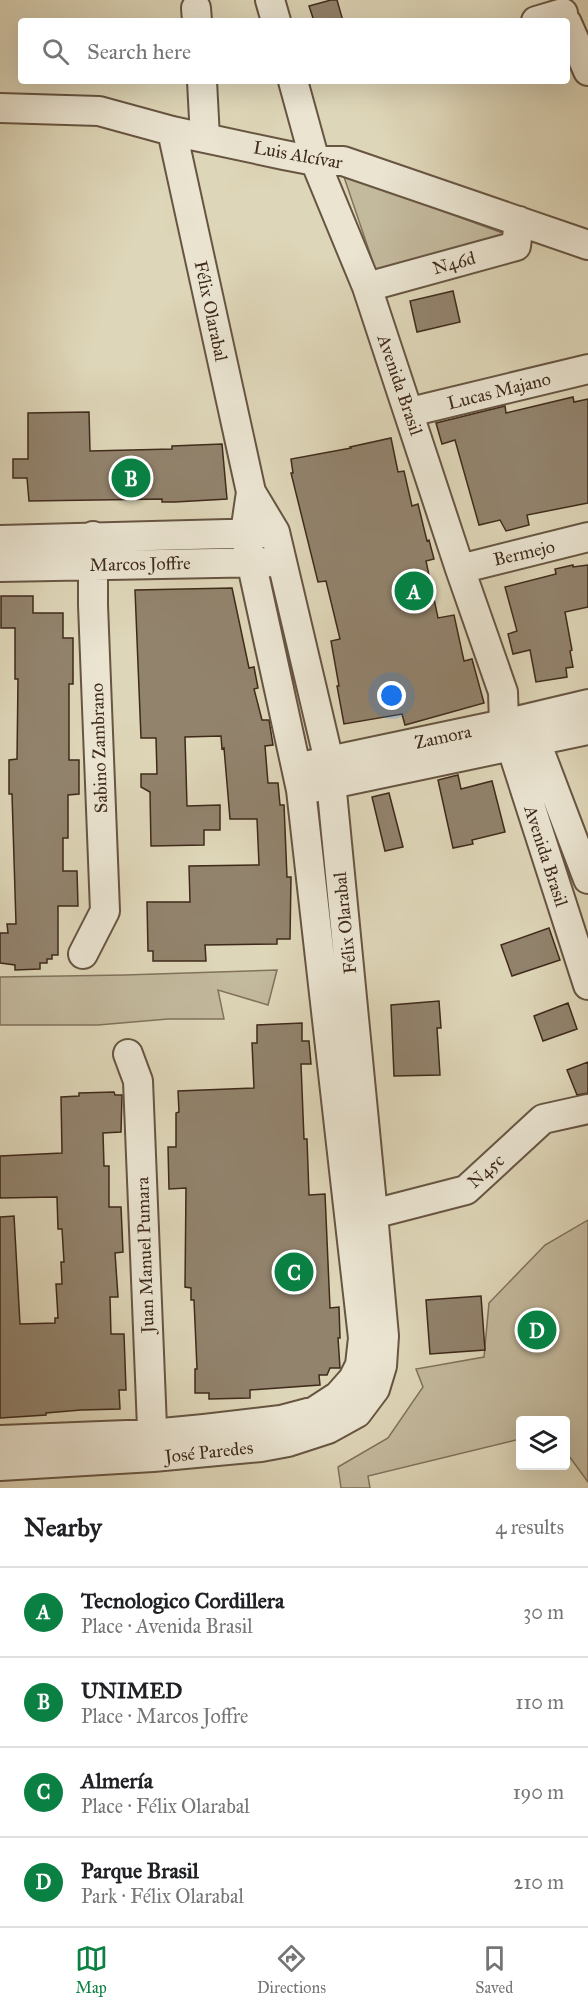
<!DOCTYPE html>
<meta charset="utf-8">
<style>
:root{--surface:#fff;--page:#f6f6f6;--text:#202124;--muted:#757577;--line:#e0e0e0;--accent:#0b8043}
body{margin:0;font-family:"IM FELL Great Primer",serif;background:var(--page);color:var(--text)}
.controls{position:absolute;right:18px;bottom:18px;display:grid;overflow:hidden;border-radius:6px;box-shadow:0 6px 24px #0002}
.controls button{width:54px;height:54px;display:grid;place-items:center;padding:0;border:0;border-bottom:2px solid var(--line);background:var(--surface);color:var(--text);font:30px sans-serif}
.you{position:absolute;left:392px;top:696px;width:21px;height:21px;margin:-15px;border:4px solid #fff;border-radius:50%;background:#1a73e8;box-shadow:0 0 0 9px #1a73e833}
.badge{display:grid;place-items:center;width:39px;height:39px;border-radius:50%;background:var(--accent);color:#fff;font-size:20px;font-weight:700}
.pin{position:absolute;translate:-50% -50%;border:3px solid #fff;box-shadow:0 2px 6px #0006}
.list{margin:0;padding:0;list-style:none}
h2{display:flex;justify-content:space-between;align-items:center;height:78px;margin:0;padding:0 24px;font-size:26px}
h2 small{font-size:20px;font-weight:400;color:var(--muted)}
.list li{display:grid;grid-template-columns:39px 1fr auto;gap:18px;align-items:center;box-sizing:border-box;height:90px;padding:0 24px;border-top:2px solid var(--line)}
.list b{display:block;font-size:22px;white-space:nowrap}
.list p{margin:0;font-size:20px;white-space:nowrap;color:var(--muted)}
.list em{font-size:20px;font-style:normal;color:var(--muted)}
.icon{flex:none;width:33px;height:33px;fill:none;stroke:currentColor;stroke-width:2;stroke-linecap:round;stroke-linejoin:round}
.map{position:relative;flex:none;width:588px;height:1488px;overflow:hidden}
.search{position:absolute;background:var(--surface);box-shadow:0 6px 24px #0002;left:18px;right:18px;top:18px;height:66px;display:flex;align-items:center;gap:15px;box-sizing:border-box;padding:0 21px;border-radius:6px;color:var(--muted);font-size:22px}
.sheet{height:438px;background:var(--surface)}
nav{display:flex;justify-content:space-around;align-items:center;box-sizing:border-box;height:84px;border-top:2px solid var(--line);background:var(--surface);font-size:16px;color:var(--muted)}
nav a{display:grid;justify-items:center;gap:3px}
nav .on{color:var(--accent)}
.map>svg:first-child{display:block}
</style>
<div class="map">
<svg width="588" height="1488" viewBox="0 0 588 1488">
<rect width="100%" height="100%" fill="#ded6b8"/>
<filter id="stains"><feTurbulence type="fractalNoise" baseFrequency=".00333" numOctaves="4"/><feColorMatrix values="0 0 0 0 .2 0 0 0 0 .09 0 0 0 0 .02 0 0 0 .5 -.17"/></filter>
<radialGradient id="worn" r=".72"><stop offset=".6" stop-color="#630" stop-opacity="0"/><stop offset="1" stop-color="#630" stop-opacity=".3"/></radialGradient>
<!-- green -->
<path fill="#c3b99d" stroke="#81725c" stroke-width="1.5" d="M343,174L505,234L376,271Z
M277,970L268,1005L218,990L224,1019H168L98,1025H0V977L125,975Z
M588,1220V1482L566,1452V1420H520V1439L368,1476L370,1488H341L338,1467L388,1438L423,1387L416,1369L484,1357L489,1303L545,1245Z"/>
<!-- building -->
<path fill="#92836d" stroke="#3f2a1b" stroke-width="1.5" d="M331,0H337L343,21H314L309,6Z
M453,291L460,322L417,332L410,301Z
M573,397L574,402L588,399V503L527,515L529,525L506,531L500,520L479,525L455,440L442,444L436,423L505,406L506,413Z
M89,412L90,451L172,449V446L222,444L227,499L175,502H162V499L29,501L27,478H13V459H28V413Z
M391,438L398,472L404,471L412,506L418,504L427,541L429,540L434,559L426,561L438,618L454,615L464,661L472,659L484,703L405,725L402,714L344,724L337,686H339L331,641L340,639L326,581L318,582L291,473H293L291,459L351,448L350,447Z
M573,565V567L588,565V607L565,612L572,650L570,651L573,667L566,668L567,677L536,682L530,650L513,654L508,634L517,631L505,587L556,574L555,569Z
M232,588L249,668L254,667L258,688L254,689L262,720H269L273,745L265,746L268,783H278L280,805H284L287,877H291L290,939H277V944L205,945L206,961H153V951H148L147,902H190L189,866L259,865L257,819H230L224,748L222,749L221,736L185,737L187,806L220,805V830H204V845L151,846L150,792L141,787V774H157L156,738H141L135,590Z
M1,596H33V613H63V638H73V684H69V760H79V794L68,795V838H63V871H77L78,906H58V955H52V959H47V963H40V969L15,970V965L0,963V933H8L7,924H16L12,794H9V760L17,759L18,679H15V628H1Z
M458,775L461,789L492,781L505,832L472,840L473,844L453,848L438,780Z
M389,793L403,847L385,851L372,797Z
M549,928L560,960L512,976L501,945Z
M439,1001L441,1028H437L440,1075L394,1076L391,1005Z
M568,1003L577,1029L543,1041L534,1016Z
M302,1023V1041H309L311,1064H301L304,1139H307L309,1195L325,1194L330,1308L339,1307L340,1338H338L340,1368H330L327,1375H319L320,1385L250,1390V1398L209,1399V1393H195V1369H197L194,1300H191V1288L185,1287L186,1188L169,1189L168,1147H176V1113L179,1112L178,1091L254,1088L252,1043H257V1025Z
M588,1062V1093L577,1095L567,1070Z
M114,1092L115,1095H122L121,1132L103,1133L104,1166H109V1207H121L123,1252L115,1253L118,1297H110L111,1334H124L126,1390H119L120,1409L81,1410L46,1413V1415L0,1418V1217L14,1216L20,1324L55,1323V1318H58L56,1284H62L61,1262H64L62,1229H58L57,1197L0,1198V1156L62,1153L61,1097L79,1096V1093Z
M481,1296L485,1350L430,1354L426,1300Z"/>
<g fill="none" stroke-linecap="round" stroke-linejoin="round">
<defs>
<path id="minor" d="M270,0L276,21
M196,8L197,21
M536,21L563,13
M567,23L588,71
M202,81L205,138
M293,81L315,161L367,287L460,569L503,692L504,724L588,985
M0,108L99,111L172,131L284,155L315,161H343L588,245
M367,287L516,246L519,221
M410,412L588,369
M0,540L264,533
M0,567L271,562
M460,569L588,537
M530,726L588,879
M310,765L504,724L588,704
M312,788L588,730
M83,954L105,911L93,605V536
M128,1054L138,1081L153,1452
M373,1214L466,1190L543,1119L588,1109
M0,1440L152,1434L204,1429L281,1420L315,1411L338,1396L353,1379L360,1365L363,1338L301,790L245,533L251,492
M0,1466L153,1457L261,1447L288,1442L328,1429L357,1413L375,1389L382,1366L384,1336L373,1214L329,761L275,532L251,492L172,131"/>
</defs>
<!-- minor casing -->
<use href="#minor" stroke="#675542" stroke-width="32"/>
<!-- minor -->
<use href="#minor" stroke="#eae4d1" stroke-width="28"/>
</g>
<g text-anchor="middle" dominant-baseline="central" stroke-width="4.5" stroke-linejoin="round" paint-order="stroke">
<!-- street labels -->
<g font-size="18" fill="#3f2a1b" stroke="#eae4d1">
<text transform="translate(298 155) rotate(10)">Luis Alcívar</text>
<text transform="translate(454 263) rotate(-15)">N46d</text>
<text transform="translate(211 311) rotate(78)">Félix Olarabal</text>
<text transform="translate(400 385) rotate(71)">Avenida Brasil</text>
<text transform="translate(499 391) rotate(-14)">Lucas Majano</text>
<text transform="translate(524 553) rotate(-13)">Bermejo</text>
<text transform="translate(140 564) rotate(-1)">Marcos Joffre</text>
<text transform="translate(443 737) rotate(-12)">Zamora</text>
<text transform="translate(99 748) rotate(-92)">Sabino Zambrano</text>
<text transform="translate(546 856) rotate(72)">Avenida Brasil</text>
<text transform="translate(345 923) rotate(-96)">Félix Olarabal</text>
<text transform="translate(486 1171) rotate(-41)">N45c</text>
<text transform="translate(145 1255) rotate(-92)">Juan Manuel Pumara</text>
<text transform="translate(209 1452) rotate(-6)">José Paredes</text>
</g>
</g>
<rect width="100%" height="100%" filter="url(#stains)"/>
<rect width="100%" height="100%" fill="url(#worn)"/>
</svg>
<div class="controls">
<button><svg class="icon" aria-label="layers" viewBox="0 0 24 24"><path d="M12 4l9 5-9 5-9-5zM3 14l9 5 9-5"/></svg></button>
</div>
<div class="you"></div>
<div class="pin badge" style="left:414px;top:591px">A</div>
<div class="pin badge" style="left:131px;top:478px">B</div>
<div class="pin badge" style="left:294px;top:1272px">C</div>
<div class="pin badge" style="left:537px;top:1330px">D</div>
<div class="search"><svg class="icon" aria-label="search" viewBox="0 0 24 24"><circle cx="10" cy="10" r="6"/><path d="M15 15l6 6"/></svg>Search here</div>
</div>
<section class="sheet">
<h2>Nearby<small>4 results</small></h2>
<ul class="list">
<li><span class="badge">A</span><div><b>Tecnologico Cordillera</b><p>Place · Avenida Brasil</p></div><em>30 m</em></li>
<li><span class="badge">B</span><div><b>UNIMED</b><p>Place · Marcos Joffre</p></div><em>110 m</em></li>
<li><span class="badge">C</span><div><b>Almería</b><p>Place · Félix Olarabal</p></div><em>190 m</em></li>
<li><span class="badge">D</span><div><b>Parque Brasil</b><p>Park · Félix Olarabal</p></div><em>210 m</em></li>
</ul>
</section>
<nav>
<a class="on"><svg class="icon" aria-label="map" viewBox="0 0 24 24"><path d="M3 6l6-2 6 2 6-2v14l-6 2-6-2-6 2zM9 4v14M15 6v14"/></svg>Map</a>
<a><svg class="icon" aria-label="directions" viewBox="0 0 24 24"><path d="M12 3l9 9-9 9-9-9zM9 14v-3h6M13 9l2 2-2 2"/></svg>Directions</a>
<a><svg class="icon" aria-label="saved" viewBox="0 0 24 24"><path d="M7 4h10v16l-5-4-5 4z"/></svg>Saved</a>
</nav>
